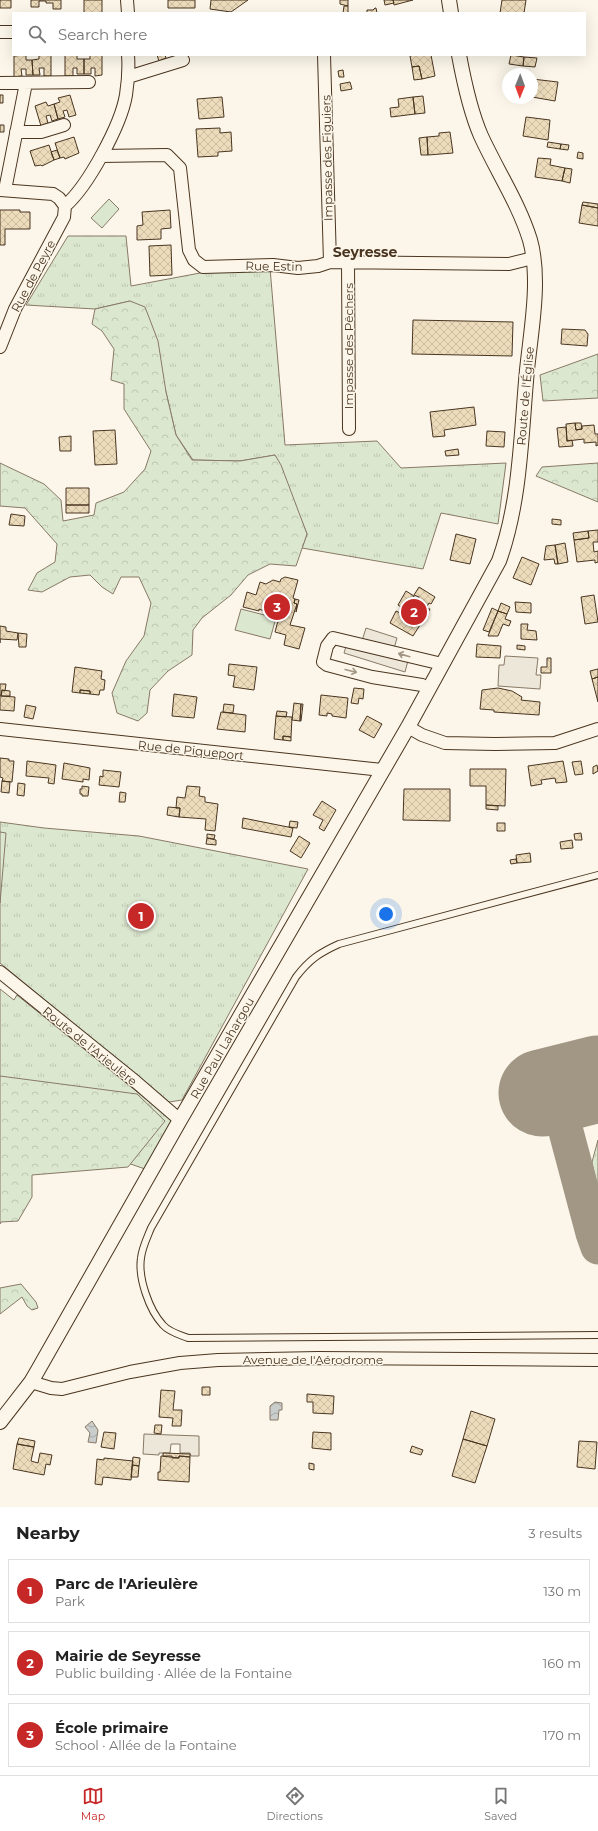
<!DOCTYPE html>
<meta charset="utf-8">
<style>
:root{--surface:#fff;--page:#f6f6f6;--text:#222;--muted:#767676;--line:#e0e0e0;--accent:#c62828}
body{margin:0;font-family:Montserrat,sans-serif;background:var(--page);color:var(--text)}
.compass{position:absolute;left:502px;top:68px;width:36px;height:36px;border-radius:50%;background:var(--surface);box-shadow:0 4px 16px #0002;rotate:181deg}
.you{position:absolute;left:386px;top:914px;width:14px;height:14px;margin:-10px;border:3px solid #fff;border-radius:50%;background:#1a73e8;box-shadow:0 0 0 6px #1a73e833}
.badge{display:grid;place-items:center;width:26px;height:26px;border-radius:50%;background:var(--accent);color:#fff;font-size:13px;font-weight:700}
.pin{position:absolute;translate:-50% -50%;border:2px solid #fff;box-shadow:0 1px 4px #0006}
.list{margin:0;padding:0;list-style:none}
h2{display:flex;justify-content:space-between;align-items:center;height:52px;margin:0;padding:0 16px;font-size:17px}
h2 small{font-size:13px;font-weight:400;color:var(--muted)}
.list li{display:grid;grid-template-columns:26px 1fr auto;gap:12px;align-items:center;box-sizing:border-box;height:64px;margin:0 8px 8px;padding:0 8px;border:1px solid var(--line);border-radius:0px}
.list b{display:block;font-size:15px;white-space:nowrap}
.list p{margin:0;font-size:13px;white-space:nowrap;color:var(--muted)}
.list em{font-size:13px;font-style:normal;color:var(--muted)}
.icon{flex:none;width:22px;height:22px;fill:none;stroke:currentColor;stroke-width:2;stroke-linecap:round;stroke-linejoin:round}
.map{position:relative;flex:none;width:598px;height:1507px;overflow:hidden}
.search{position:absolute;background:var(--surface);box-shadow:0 4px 16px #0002;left:12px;right:12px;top:12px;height:44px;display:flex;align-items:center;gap:10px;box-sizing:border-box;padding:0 14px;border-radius:0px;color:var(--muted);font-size:15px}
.sheet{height:268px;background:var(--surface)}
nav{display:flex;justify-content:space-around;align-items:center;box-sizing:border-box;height:56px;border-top:1px solid var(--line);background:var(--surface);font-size:11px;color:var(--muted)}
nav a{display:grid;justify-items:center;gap:2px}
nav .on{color:var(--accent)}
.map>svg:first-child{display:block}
</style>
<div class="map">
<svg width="598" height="1507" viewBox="0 0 598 1507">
<defs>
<pattern id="grass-tufts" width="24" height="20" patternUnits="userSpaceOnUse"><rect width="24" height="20" fill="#dce7d0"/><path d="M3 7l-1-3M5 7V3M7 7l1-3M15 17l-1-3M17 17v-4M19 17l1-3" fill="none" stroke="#bec7b2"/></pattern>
<pattern id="forest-crowns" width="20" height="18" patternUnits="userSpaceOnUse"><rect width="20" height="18" fill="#dce7d0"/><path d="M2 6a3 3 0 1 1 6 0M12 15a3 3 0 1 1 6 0" fill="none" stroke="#bec7b2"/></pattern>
<pattern id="water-waves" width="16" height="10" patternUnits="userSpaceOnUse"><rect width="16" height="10" fill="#c9cecd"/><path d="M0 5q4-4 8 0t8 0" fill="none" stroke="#a5a8a6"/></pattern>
<pattern id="building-cross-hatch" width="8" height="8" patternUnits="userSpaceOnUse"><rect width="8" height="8" fill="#ecdcbc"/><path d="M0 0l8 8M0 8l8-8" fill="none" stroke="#ccbda1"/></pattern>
</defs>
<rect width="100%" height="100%" fill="#fbf6e9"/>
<!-- grass -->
<path fill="url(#grass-tufts)" stroke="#887966" d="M68,236H126L131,286L200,273L270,268L285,445L377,441L401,468L506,463L498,524L441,513L423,569L302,548L307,534L275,455L240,461L193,460L176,435L166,392L130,301L95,309L26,305Z
M0,822L44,828L139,836L308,869L182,1100L169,1102L0,963Z
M0,989L14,1000L17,995L172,1120L145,1169L53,1137L0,1090Z
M598,1140V1194L592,1162Z"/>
<!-- forest -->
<path fill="url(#forest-crowns)" stroke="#887966" d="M130,301L145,307L158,341L166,392L176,435L192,460L240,461L275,455L281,465L307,534L296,566L270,564L248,575L231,595L202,618L193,630L192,655L168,671L150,690L147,713L138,721L117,713L112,693L126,661L144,636L151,603L139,577H121L113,594L102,587L90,575L70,577L42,592L28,590L37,573L55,562L57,544L25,508L0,506V463L44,484L61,500L63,521L94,515L96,503L124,492L145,469L151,451L124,409V384L111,380L114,349L102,331L92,324L95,309Z
M598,354V398L543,401L540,375Z
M598,463V502L536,476L542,467Z
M0,1076L137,1094L165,1121L128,1167L32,1175V1197L18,1221L1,1222L0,1224Z
M21,1284L36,1302L38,1308L32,1310L27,1306L22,1297L0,1314V1288Z"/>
<!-- pitch -->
<path fill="#dce7d0" stroke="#887966" d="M109,199L119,209L102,228L91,218Z
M241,609L276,618L270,639L235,630Z
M0,832L6,833L0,903Z"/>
<!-- parking -->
<path fill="#ede7d9" stroke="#887966" d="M366,628L397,638L393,652L409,657L405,672L344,653L348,640L361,644Z
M505,656L538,658L536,675H541L540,689L498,686L499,665H504Z
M144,1434L199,1436V1456H191L190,1453H180V1444H171L170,1453H159V1455L143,1454Z"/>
<!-- water -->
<path fill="url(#water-waves)" stroke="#887966" d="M275,1402L282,1403V1410H279L278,1420H270V1406Z
M92,1421L98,1430L96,1443L88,1442L90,1433L85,1427Z"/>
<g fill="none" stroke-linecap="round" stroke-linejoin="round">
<!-- taxiway -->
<path stroke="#a29684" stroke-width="35" d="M598,1081C580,1085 563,1088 560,1109L593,1233L598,1247"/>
<!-- runway -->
<path stroke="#a29684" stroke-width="87" d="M542,1093L598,1079"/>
</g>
<!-- building -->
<path fill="url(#building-cross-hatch)" stroke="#4a3520" d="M0,0H11V8H0Z
M31,0H61V9H53V3H46V1H39V7H31Z
M84,0H102V13H84Z
M168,0H195V8H168Z
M211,0H248L231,12L210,9Z
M340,0H348V6L340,4Z
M384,0H393L394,3L385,5Z
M393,0H413L394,5Z
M502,0H526L524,13H500Z
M344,6H348V13H343Z
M375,8H376L377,13H367V10H373Z
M26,55V60H32L33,75H26V69H21L22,76L14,77V56Z
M39,55H51V76H44V68H39L40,75H33L32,60L39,59Z
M65,55H77V59H84V74H77V68H73V76H65Z
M90,55H102V75L95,76V68H91V74H84V59H90Z
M157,55H165L166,58L159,61Z
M414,55H431L435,76L422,79L419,66L412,67L410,56Z
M511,55L524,57L523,66L509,64Z
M524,57L537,58L535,67L523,66Z
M419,66L422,79L414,80L412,67Z
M343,70L344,77H339L338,71Z
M532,79L558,82L555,101L532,97Z
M350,82L352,89L341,91L340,84Z
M0,95H3V103H0Z
M70,95L76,115L69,117L67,110L63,111L65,117L58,119L54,104L60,102L58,98Z
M423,96L425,113L415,114L413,97Z
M222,97L224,117L199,119L197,99Z
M413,97L415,114L391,117L390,108L399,107L398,99Z
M46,102L48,106L54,104L58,119L52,121L50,115L46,116L48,123L41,126L35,106Z
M526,117L550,120L548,140L523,136Z
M0,125H4V132H0Z
M220,128V133L231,132L232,151L218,152V156L198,157L196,129Z
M450,132L453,153L428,155L427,137L439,136V133Z
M74,137L79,153L65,159L64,157L60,158L55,143Z
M427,137L428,155H421L419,138Z
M548,142L561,144L560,149L547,147Z
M561,144L569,145L568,150L560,149Z
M49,145L54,160L42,166L41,165L35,166L30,151Z
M57,150L60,158L54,160L51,152Z
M578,152L583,153V159L577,158Z
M538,158L551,159L550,165L565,168L562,181L535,177Z
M565,168L572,169L570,183L562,181Z
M583,202L598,204V208L582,205Z
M582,205L598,208V226L579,223Z
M0,210H20V212H30V229H5V245H0Z
M170,210L171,228L161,229V239L137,240V226L143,225L142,212Z
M171,245L172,275L150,276L149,246Z
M413,320L513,322L512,356L412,354Z
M562,329L585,330L588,334L587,346L561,344Z
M474,407L476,425L444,430L445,436L433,437L430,412Z
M575,423L576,430L582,429V426L594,425L595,434H598V445L596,446V442L584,443V439L567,441L566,424Z
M575,423H581L582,429L576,430Z
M566,427L567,441L572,440L573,446L559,447L557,428Z
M115,430L117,464L95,465L93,431Z
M487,431L505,432L504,447L486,446Z
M71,436V451H60L59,437Z
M458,449L459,455L446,456L445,451Z
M66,488H89V505H66Z
M66,505H89V513H66Z
M11,514L25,516L24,526L9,525Z
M552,519L561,520V525L552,524Z
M598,530V542H593L594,552L598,551V562L595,563V560L577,562L574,540L589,538L588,531Z
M588,531L589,538L574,540L573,533Z
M456,534L476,539L470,564L450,560Z
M565,543L568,562L558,564L555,545Z
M555,545L558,564H555L554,559L544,560L546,546Z
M522,557L539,564L531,585L513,578Z
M285,577L298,580L293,598L295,599L294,603L297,604L290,625L305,628L299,649L284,645L286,635L275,632L279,617L259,609V611L243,607L247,592L256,595L260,582L266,584L273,580L280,582L281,579Z
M419,587L435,597L431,604L429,603L426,608L430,609L413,636L390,623L396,611L400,613L403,608L398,605L406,591L414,596L413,600L417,602L419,597L414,595Z
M594,595L598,622L585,624L581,597Z
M295,599L299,600L296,612L297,604L294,603Z
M515,602L531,603V613L516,612Z
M501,603L510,607L507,614L498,611Z
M492,608L498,611L489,632L483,630Z
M498,611L507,614L505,619L511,621L509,626L503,624L498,636H488Z
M521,624H528L527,630L536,631L537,640L521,639Z
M0,626L6,627V631L18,633L17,640L0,639V643Z
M18,633L27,634L26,647H19Z
M477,644L501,646L500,658L476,657Z
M517,645L525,646V650L517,649Z
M547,658H551V673H541V667H547Z
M229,664L257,667L254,690L233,687L235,676L228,675Z
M75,667L102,671L101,679L105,680L104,690H100L99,695L90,694V691L80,690V693L72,692Z
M598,669V677L592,679L590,671Z
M598,677V702L592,679Z
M0,684H6L5,691L2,690L1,696L15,697L14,711L0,710Z
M354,688L364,689L363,699L359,698L358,704L351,703Z
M498,688L512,691L522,697L521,700L540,702L539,715L494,712V710L480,709L482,690Z
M2,690L10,691V696H1Z
M80,690L90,691V694L80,693Z
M174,694L197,697L194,718L172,716Z
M321,695L348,698L346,718L332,716V714L327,713V716L319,715Z
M294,703L301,704L300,721L292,720Z
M224,704L234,705L233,713L223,712Z
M301,704H303L301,721H300Z
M26,705L36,707L33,719L24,717Z
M277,711L287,712L286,717L276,716Z
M221,712L246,715L245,732L217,729Z
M276,716L292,717L291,737L283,736V740L274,739Z
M367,716L382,724L374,738L359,730Z
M283,736L291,737V741L283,740Z
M0,758L9,759V761H14L12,782L2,781L3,778L0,777Z
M27,761L56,765L54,784L48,783L49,778L26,776Z
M563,761L567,782L556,783L555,778L541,780L542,784L531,786L528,766Z
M581,761L583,774L575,775L572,762Z
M64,763L90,768L89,780L83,779V782L62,779Z
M597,765L598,771L593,774V767Z
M470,769H506L505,806L486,805V786H470Z
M103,770L121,772L119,787L99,785L100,776L103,777Z
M2,781L10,782L9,793L1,792Z
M18,783L25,784L24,796L17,795Z
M82,786L89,787L88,796H82V794H80V789H82Z
M187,786L200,787L199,796L205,797V802L218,804L215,831L205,830L206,819L179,817L180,808H176L177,797L185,798Z
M404,789H450V821L403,820Z
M120,792L126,793L125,802H119Z
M322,801L336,810L324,831L319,828L323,820L313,815Z
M486,805L498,806V810L486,809Z
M168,807L180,808L179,817L167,815Z
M243,818L293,828L291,837L242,828Z
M290,821L298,822L297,828L289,827Z
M497,823H505V831H497Z
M581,833L582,840H575L574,834Z
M207,834L215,835L214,839L207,838Z
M299,836L310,843L301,858L290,851Z
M207,838L216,840V845L206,844Z
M572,840L573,848L561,849L560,842Z
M530,853L531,862L517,863L516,855Z
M516,859L517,863L511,864L510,860Z
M202,1387H210V1395H202Z
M161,1390L175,1391L173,1410H182L181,1426H172L173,1418L159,1417Z
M307,1394L334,1396L333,1414L313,1413V1402H307Z
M471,1411L495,1419L487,1446L463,1439Z
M155,1425H162L161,1434L154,1433Z
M104,1432L116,1433L114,1449L101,1447Z
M313,1432L331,1433V1450L312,1448Z
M19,1438L35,1441L34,1447L17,1444Z
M463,1439L487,1446L475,1483L452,1476Z
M579,1441L597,1442L595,1469L577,1467Z
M17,1444L34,1447L31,1461L38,1463L40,1453L52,1455L50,1465L46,1464L44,1475L13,1469Z
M412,1446L423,1450L421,1455L410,1452Z
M163,1453L190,1454V1457L179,1456V1458H172V1456H163Z
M161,1456L179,1458V1456L190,1457L189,1482L158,1480V1472H160Z
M133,1457L140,1458L139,1466L132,1465Z
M104,1458L133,1461L131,1480L103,1477L102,1485L95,1484L97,1459L104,1460Z
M309,1463L314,1464V1470L309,1469Z
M132,1465L139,1466L138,1477H131Z"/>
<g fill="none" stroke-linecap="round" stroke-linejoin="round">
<defs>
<path id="service" d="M598,875L339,944C319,953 309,960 296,977L151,1228C147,1238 142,1248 141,1258C138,1278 149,1310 163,1325C169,1332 180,1335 188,1338L598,1335"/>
<path id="minor" d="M127,0L128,13
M0,32H13
M324,55L330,262
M128,77L183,60
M0,83L89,82
M16,132H41L64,125
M101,156L167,155L180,168L189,250L194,260L203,267L273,265L298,268L318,266L330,262L509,264L533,258
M0,190L53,194L59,198L65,206
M5,190L26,83
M65,206C88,186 121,125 126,95C128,82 129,68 128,55
M348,262L349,429
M0,347L15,309L64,217L65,206
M428,689L422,685L372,677L327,665L323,662L327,646L333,638L442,664
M408,727L422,735L445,743L495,744L555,743L598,729
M0,729L382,770
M0,972L136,1082L180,1120
M31,1382L51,1388L62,1389L130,1372L180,1363L218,1360L318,1358L598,1360"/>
<path id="tertiary" d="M449,0L451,13
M0,1422L31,1382L38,1370L180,1120L408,727L499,561C521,500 521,433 527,370C531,330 541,279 530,240C519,204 497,171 481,136C470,111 464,82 459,55"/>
</defs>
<!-- service casing -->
<use href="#service" stroke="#4a3520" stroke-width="8"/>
<!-- minor casing -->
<use href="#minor" stroke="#4a3520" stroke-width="14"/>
<!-- tertiary casing -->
<use href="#tertiary" stroke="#4a3520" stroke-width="16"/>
<!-- service -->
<use href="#service" stroke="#fbf6e9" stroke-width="6"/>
<!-- minor -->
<use href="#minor" stroke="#fbf6e9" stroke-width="12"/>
<!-- tertiary -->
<use href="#tertiary" stroke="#fbf6e9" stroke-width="14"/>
</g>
<!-- one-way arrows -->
<defs><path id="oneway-shaft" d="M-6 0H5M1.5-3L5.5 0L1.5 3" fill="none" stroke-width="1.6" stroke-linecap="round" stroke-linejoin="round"/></defs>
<g stroke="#a29684">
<use href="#oneway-shaft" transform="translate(404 655) rotate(-164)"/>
<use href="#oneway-shaft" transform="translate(351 671) rotate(14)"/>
</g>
<g text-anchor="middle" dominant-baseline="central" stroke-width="3" stroke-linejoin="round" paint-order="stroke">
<!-- street labels -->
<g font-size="12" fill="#4a3520" stroke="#fbf6e9">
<text transform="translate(327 158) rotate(-91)">Impasse des Figuiers</text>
<text transform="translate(274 266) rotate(1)">Rue Estin</text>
<text transform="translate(33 276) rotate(-62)">Rue de Peyre</text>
<text transform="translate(348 346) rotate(-90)">Impasse des Pêchers</text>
<text transform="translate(525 396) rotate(-85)">Route de l'Église</text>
<text transform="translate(191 750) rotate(6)">Rue de Piqueport</text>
<text transform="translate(90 1046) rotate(39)">Route de l'Arieulère</text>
<text transform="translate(222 1048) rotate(-60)">Rue Paul Lahargou</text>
<text x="313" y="1359">Avenue de l'Aérodrome</text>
</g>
<!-- quarter labels -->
<g font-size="14" font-weight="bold" fill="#4a3520" stroke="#fbf6e9">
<text x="365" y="252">Seyresse</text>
</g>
</g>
</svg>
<svg class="compass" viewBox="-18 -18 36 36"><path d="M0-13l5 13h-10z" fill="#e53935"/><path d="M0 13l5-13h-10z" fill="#767676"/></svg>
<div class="you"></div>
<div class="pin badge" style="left:141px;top:916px">1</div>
<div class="pin badge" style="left:414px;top:612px">2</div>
<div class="pin badge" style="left:277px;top:607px">3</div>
<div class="search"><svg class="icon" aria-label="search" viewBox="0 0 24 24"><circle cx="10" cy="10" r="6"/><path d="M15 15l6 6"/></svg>Search here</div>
</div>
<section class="sheet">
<h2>Nearby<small>3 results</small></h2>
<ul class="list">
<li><span class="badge">1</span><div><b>Parc de l'Arieulère</b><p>Park</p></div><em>130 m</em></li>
<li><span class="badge">2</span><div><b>Mairie de Seyresse</b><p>Public building · Allée de la Fontaine</p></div><em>160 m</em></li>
<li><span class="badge">3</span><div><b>École primaire</b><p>School · Allée de la Fontaine</p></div><em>170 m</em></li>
</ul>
</section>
<nav>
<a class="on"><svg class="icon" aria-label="map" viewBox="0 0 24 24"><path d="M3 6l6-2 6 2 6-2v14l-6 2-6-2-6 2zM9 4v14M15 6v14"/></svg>Map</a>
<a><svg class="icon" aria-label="directions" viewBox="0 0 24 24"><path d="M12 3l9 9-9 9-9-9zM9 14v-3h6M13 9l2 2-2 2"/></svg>Directions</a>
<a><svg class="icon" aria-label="saved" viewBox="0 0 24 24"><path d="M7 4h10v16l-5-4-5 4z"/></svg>Saved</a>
</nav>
